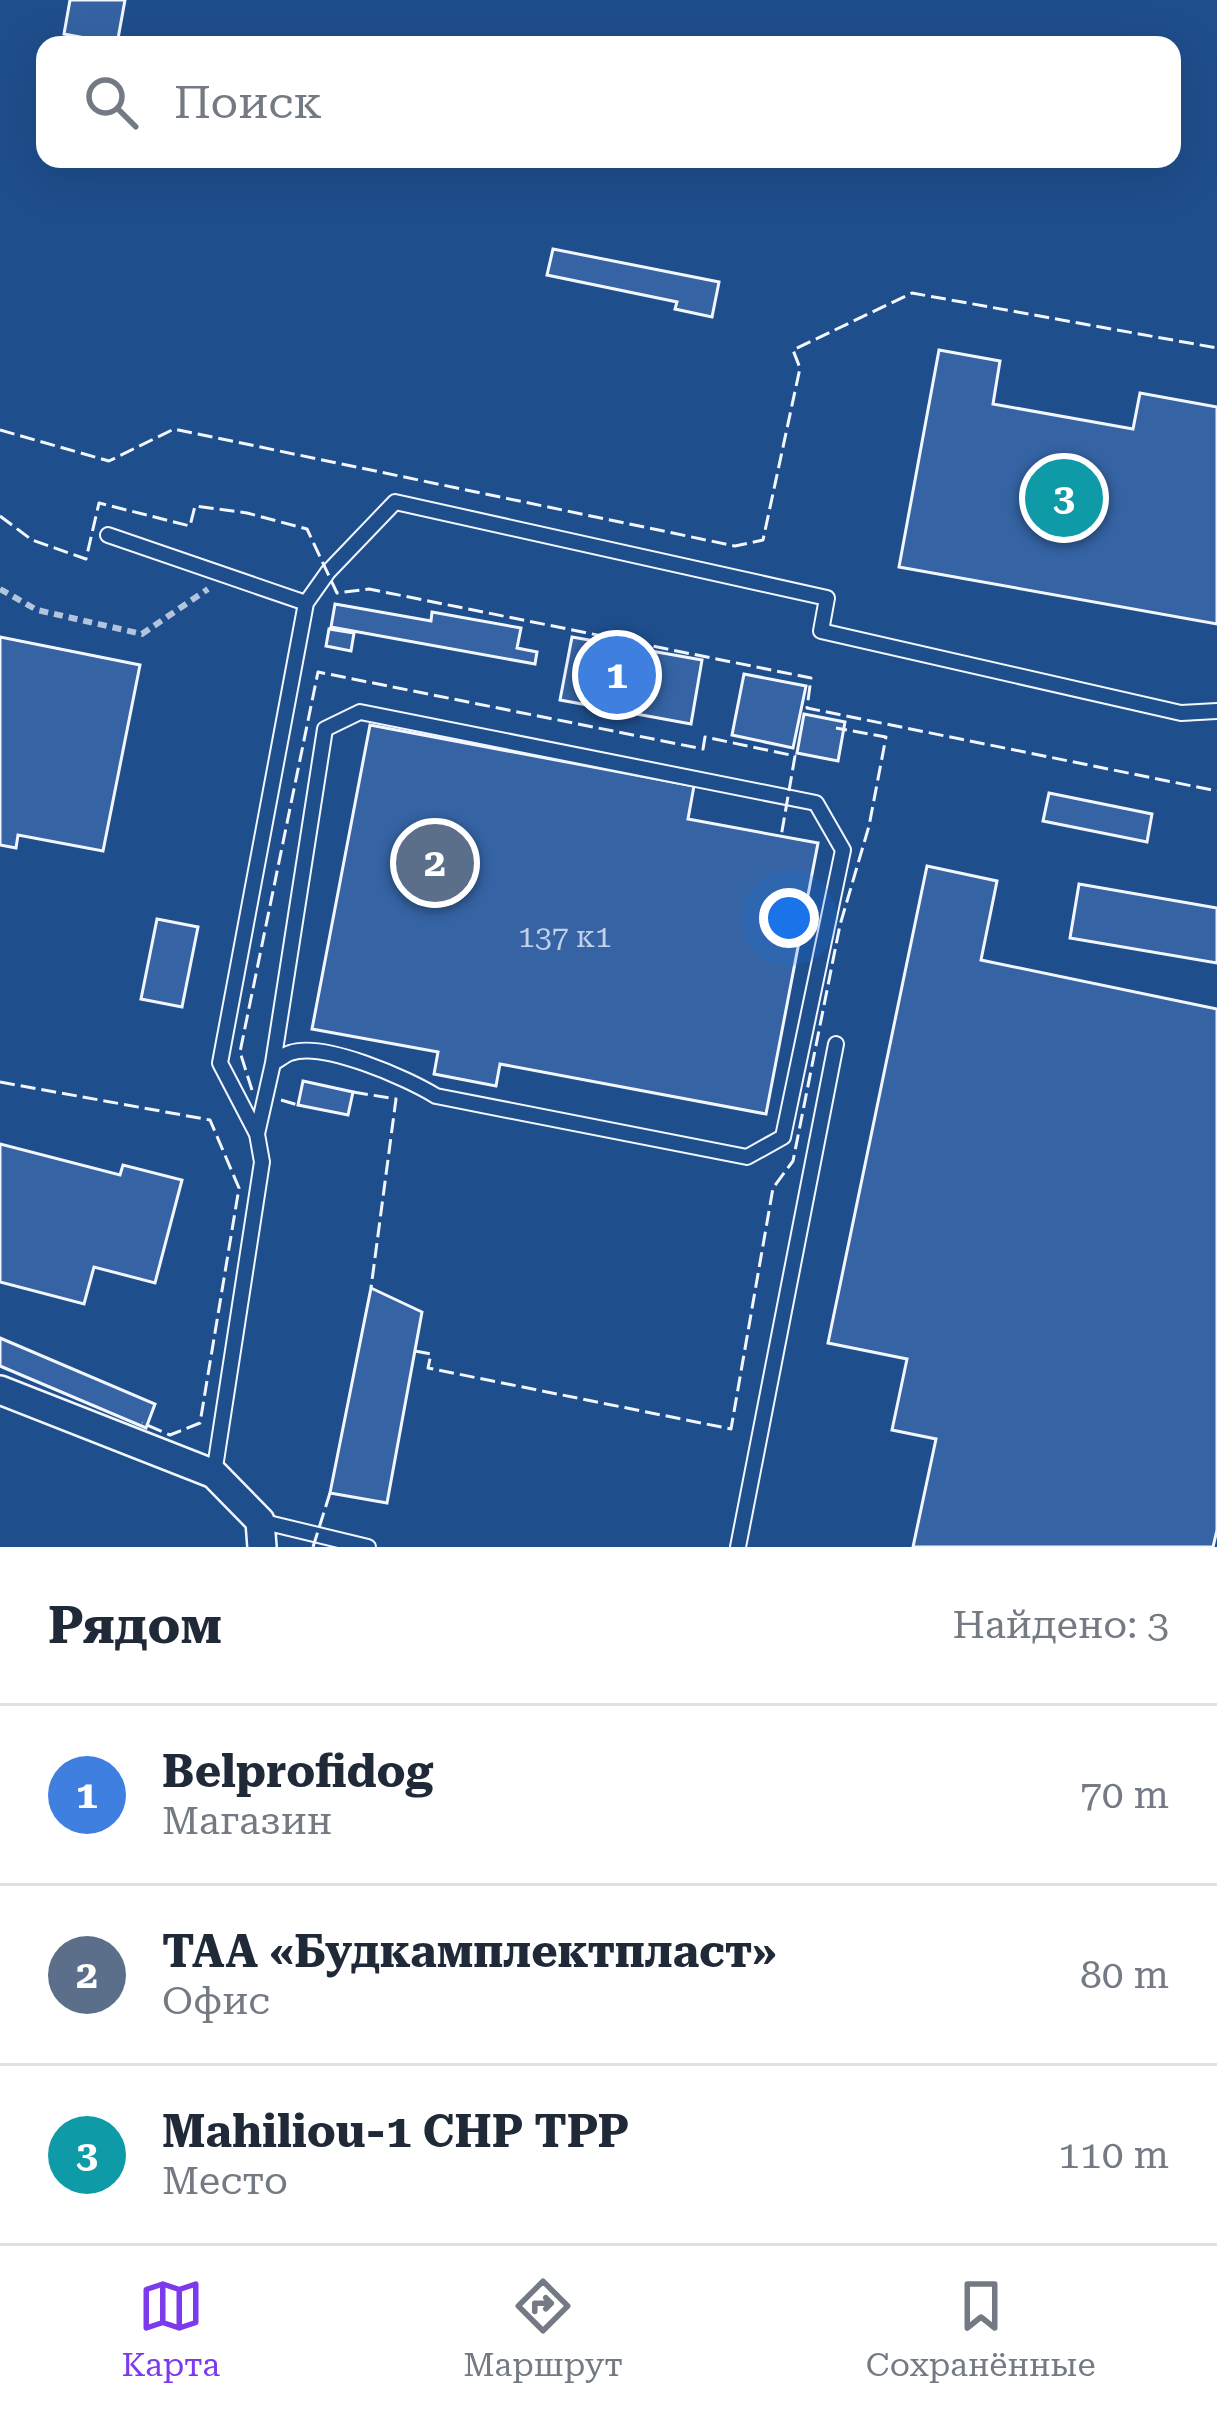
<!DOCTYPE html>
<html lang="ru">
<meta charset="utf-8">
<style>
:root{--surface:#fff;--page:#f6f6f7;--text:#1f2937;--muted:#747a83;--line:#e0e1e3;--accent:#7c3aed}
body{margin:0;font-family:"Roboto Serif",serif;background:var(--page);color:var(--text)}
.you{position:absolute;left:789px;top:918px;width:42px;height:42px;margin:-30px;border:9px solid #fff;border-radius:50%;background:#1a73e8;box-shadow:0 0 0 18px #1a73e833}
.badge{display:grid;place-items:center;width:78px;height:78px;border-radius:50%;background:var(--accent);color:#fff;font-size:39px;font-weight:700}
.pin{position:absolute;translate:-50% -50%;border:6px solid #fff;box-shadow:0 3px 12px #0006}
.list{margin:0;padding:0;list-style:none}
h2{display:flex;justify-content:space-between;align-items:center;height:156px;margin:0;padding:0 48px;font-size:51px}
h2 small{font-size:39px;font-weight:400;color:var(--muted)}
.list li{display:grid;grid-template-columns:78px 1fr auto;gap:36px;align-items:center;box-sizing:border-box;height:180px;padding:0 48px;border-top:3px solid var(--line)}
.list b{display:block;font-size:45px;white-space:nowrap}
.list p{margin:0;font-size:39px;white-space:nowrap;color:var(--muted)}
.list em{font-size:39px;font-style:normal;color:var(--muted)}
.icon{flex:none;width:66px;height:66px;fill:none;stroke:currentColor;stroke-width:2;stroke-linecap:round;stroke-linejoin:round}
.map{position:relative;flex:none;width:1217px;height:1547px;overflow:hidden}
.search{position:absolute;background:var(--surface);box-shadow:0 12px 48px #0002;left:36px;right:36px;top:36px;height:132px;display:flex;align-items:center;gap:30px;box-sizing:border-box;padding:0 42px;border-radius:24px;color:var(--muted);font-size:45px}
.sheet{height:696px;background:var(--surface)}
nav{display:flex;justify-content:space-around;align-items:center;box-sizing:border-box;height:168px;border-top:3px solid var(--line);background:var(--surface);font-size:33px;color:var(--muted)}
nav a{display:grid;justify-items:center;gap:6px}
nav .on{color:var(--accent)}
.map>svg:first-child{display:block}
</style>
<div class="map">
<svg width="1217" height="1547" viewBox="0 0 1217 1547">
<rect width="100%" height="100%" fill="#1f4e8c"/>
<!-- building -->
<path fill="#3563a3" stroke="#f2f6ff" stroke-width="3" d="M70,0H125L117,44L64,34Z
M553,249L719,282L712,317L675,309L677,302L547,275Z
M939,350L1000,361L993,404L1133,429L1140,393L1217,407V624L899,567Z
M335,604L431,621L432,612L521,628L517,648L537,652L535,664L331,627Z
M329,629L354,633L351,651L326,646Z
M0,637L140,665L103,851L18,835L16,848L0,845Z
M572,637L702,660L691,724L560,700Z
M744,674L806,686L793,748L732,735Z
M804,714L845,722L838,761L797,753Z
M370,725L694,786L688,819L818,843L766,1114L500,1064L496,1086L434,1074L438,1052L312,1029Z
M1049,793L1152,814L1147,842L1043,821Z
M927,866L997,881L981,960L1217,1009V1530L1213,1547H913L936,1439L892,1430L907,1359L828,1343Z
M1079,884L1217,908V963L1070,938Z
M157,919L198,927L182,1007L141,999Z
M303,1081L353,1092L348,1115L298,1105Z
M0,1144L120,1175L123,1165L182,1180L155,1283L94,1267L84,1304L0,1282Z
M371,1288L422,1312L387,1503L330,1493Z
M0,1338L155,1404L146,1428L0,1366Z"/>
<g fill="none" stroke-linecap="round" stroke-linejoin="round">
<defs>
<path id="service" d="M108,535L306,603
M257,1134L273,1063C279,1060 284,1055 290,1053C323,1041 407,1078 436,1096L747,1157L783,1137L843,850L816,803L360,712L325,729L273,1063
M214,1474L262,1162L257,1134L220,1063L306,603L328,572L395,502L827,598L821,631L1181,713L1217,711
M260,1521L368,1547
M738,1547L836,1044"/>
<path id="minor" d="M0,1390L214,1474L260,1521L262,1547"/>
</defs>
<!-- service casing -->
<use href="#service" stroke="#f2f6ff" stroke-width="18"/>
<!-- minor casing -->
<use href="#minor" stroke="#f2f6ff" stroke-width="32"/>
<!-- path -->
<path stroke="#b3c4dc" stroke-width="6" stroke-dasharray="9 6" stroke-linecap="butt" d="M0,589L37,610L142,634L208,589"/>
<!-- service -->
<use href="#service" stroke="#1f4e8c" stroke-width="14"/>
<!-- minor -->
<use href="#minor" stroke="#1f4e8c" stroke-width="27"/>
<!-- fence -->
<path stroke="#f2f6ff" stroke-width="3" stroke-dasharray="15 6" stroke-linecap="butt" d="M0,430L109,461L174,429L735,546L763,540L800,368L793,350L912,293L1217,348
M0,516L32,540L86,559L99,503L190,526L195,506L247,513L307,529L337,593L369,589L811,678L807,708L1217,791
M0,1082L210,1120L239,1188L200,1423L170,1435L142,1423
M252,1090L240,1052L318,672L703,749L705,737L795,756L781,837
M353,1092L396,1099L371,1288
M281,1100L298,1105
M415,1351L431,1354L428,1368L731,1429L773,1188L793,1161L840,925L869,826L886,737L836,728
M313,1547L330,1493"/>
</g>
<g text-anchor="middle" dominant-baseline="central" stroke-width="9" stroke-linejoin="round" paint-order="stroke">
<!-- number labels -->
<g font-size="30" fill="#c3d1e8">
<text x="565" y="936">137 к1</text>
</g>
</g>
</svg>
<div class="you"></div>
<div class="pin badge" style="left:617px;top:675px;background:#3f7fe0">1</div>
<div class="pin badge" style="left:435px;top:863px;background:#5c6f8a">2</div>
<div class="pin badge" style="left:1064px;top:498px;background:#0f9aa8">3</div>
<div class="search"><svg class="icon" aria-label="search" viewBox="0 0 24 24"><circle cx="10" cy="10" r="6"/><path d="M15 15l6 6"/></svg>Поиск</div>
</div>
<section class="sheet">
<h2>Рядом<small>Найдено: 3</small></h2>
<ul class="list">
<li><span class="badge" style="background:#3f7fe0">1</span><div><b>Belprofidog</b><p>Магазин</p></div><em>70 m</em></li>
<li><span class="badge" style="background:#5c6f8a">2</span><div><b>ТАА «Будкамплектпласт»</b><p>Офис</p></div><em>80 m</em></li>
<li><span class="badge" style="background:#0f9aa8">3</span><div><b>Mahiliou-1 CHP TPP</b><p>Место</p></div><em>110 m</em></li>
</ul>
</section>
<nav>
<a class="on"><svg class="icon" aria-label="map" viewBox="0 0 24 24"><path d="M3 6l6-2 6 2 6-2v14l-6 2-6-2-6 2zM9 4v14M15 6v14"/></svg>Карта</a>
<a><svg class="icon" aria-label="directions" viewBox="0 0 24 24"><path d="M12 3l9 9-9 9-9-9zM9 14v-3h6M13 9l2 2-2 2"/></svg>Маршрут</a>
<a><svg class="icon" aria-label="saved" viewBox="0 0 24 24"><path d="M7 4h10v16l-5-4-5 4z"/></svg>Сохранённые</a>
</nav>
